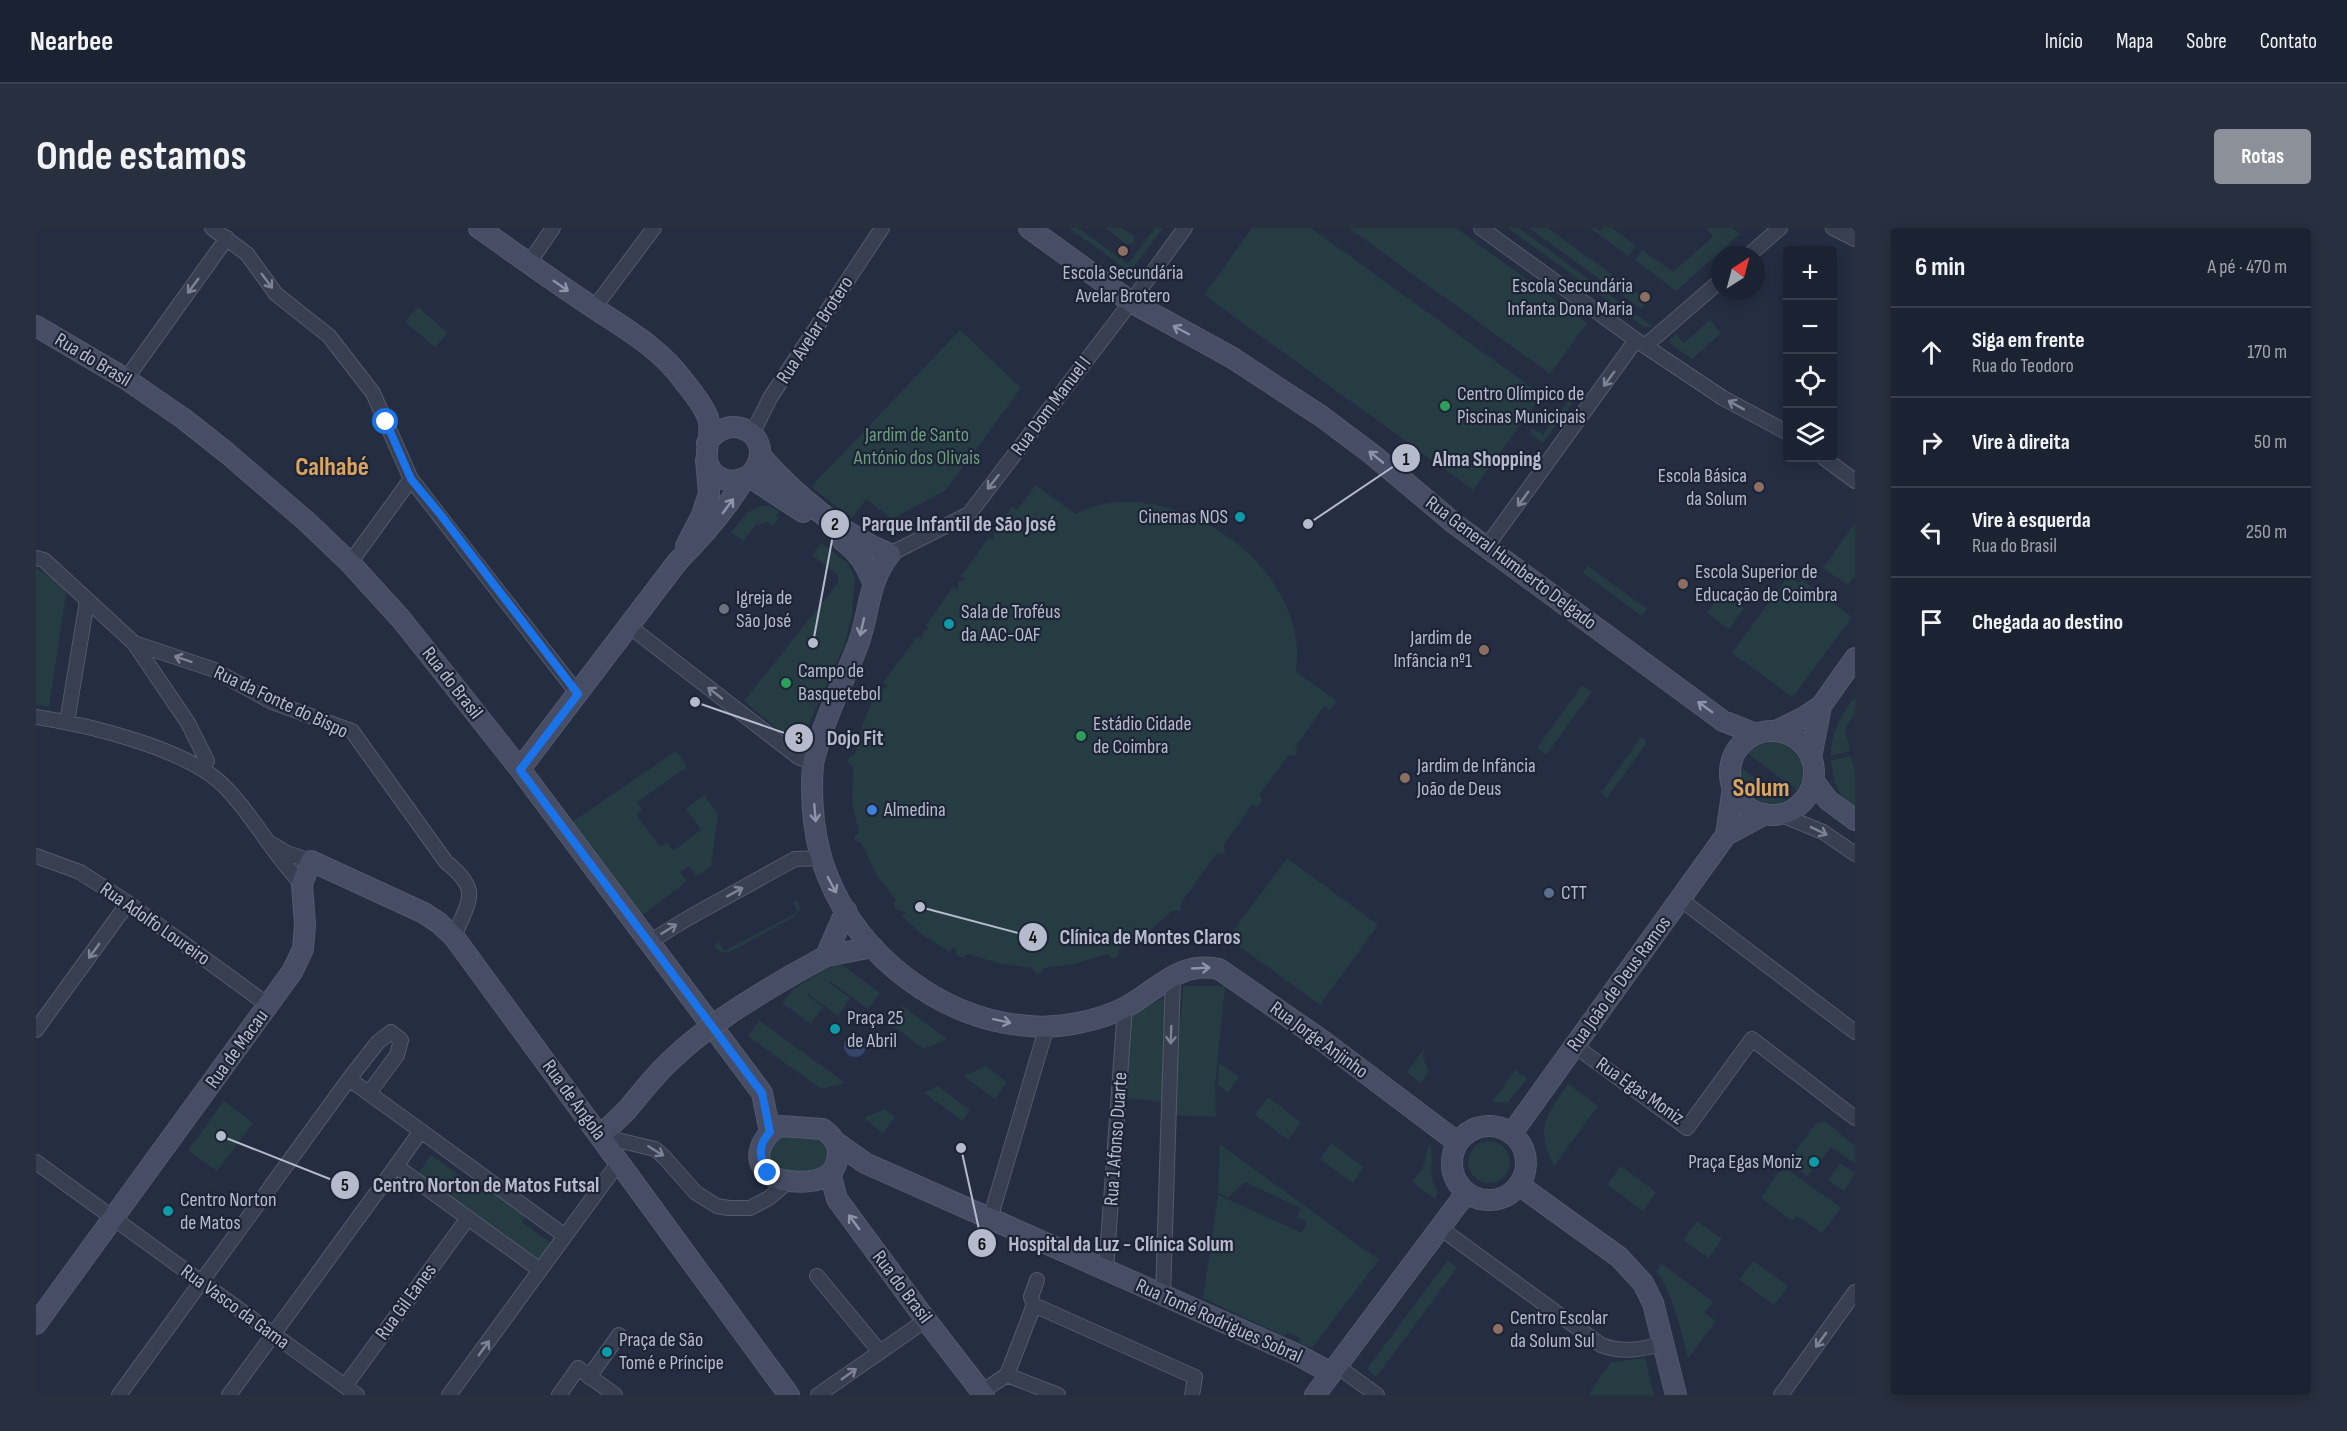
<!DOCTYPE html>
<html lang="pt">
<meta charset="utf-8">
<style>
:root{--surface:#1b2232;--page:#282f3e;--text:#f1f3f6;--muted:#a0a4ac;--line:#393f4d;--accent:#8c9099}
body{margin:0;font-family:"Sofia Sans Condensed",sans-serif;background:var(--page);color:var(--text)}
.controls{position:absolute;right:18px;top:18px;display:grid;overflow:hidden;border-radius:6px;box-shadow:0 3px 15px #0003}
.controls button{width:54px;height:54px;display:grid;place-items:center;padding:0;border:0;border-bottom:2px solid var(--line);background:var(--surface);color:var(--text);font:30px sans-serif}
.compass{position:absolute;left:1675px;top:18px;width:54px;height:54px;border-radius:50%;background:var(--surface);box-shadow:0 3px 15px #0003;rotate:36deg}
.stop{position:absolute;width:18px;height:18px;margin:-14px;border:4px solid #1a73e8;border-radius:50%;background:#fff}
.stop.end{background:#1a73e8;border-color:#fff;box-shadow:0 2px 6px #0008}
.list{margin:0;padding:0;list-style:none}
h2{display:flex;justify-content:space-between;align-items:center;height:78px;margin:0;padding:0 24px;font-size:26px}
h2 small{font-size:20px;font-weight:400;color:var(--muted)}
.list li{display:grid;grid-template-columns:39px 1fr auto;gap:18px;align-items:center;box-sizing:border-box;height:90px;padding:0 24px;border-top:2px solid var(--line)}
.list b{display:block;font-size:22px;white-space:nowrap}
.list p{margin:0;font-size:20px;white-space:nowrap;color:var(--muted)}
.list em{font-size:20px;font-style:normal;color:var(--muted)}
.icon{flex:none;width:33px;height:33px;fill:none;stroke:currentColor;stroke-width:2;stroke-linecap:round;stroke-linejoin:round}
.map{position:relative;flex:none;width:1819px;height:1167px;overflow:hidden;border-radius:6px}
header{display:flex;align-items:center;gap:36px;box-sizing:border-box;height:84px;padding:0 30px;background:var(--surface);border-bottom:2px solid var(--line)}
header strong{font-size:28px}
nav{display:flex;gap:33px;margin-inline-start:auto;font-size:21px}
.intro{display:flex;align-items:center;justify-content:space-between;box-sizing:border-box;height:144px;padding:0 36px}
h1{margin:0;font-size:42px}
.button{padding:15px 27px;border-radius:6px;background:var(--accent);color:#fff;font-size:21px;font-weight:700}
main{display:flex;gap:36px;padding:0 36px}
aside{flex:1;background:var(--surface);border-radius:6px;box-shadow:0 3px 15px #0003}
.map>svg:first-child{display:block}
</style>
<header>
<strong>Nearbee</strong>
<nav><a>Início</a><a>Mapa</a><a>Sobre</a><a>Contato</a></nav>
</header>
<div class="intro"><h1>Onde estamos</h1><a class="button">Rotas</a></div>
<main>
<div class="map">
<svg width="1819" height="1167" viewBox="0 0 1819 1167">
<rect width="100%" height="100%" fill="#242d42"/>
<!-- green -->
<path fill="#263c43" d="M1033,0H1042L1092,36L1119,0H1127L1094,44Z
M1070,0H1086L1098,8V15L1091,17Z
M1216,0H1275L1506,167L1437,262L1168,67Z
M1313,0H1420L1551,95L1514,146Z
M1472,0H1483L1617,99H1608Z
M1493,0H1512L1611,72L1605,81Z
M1554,0H1560L1564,3L1567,0H1576L1600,18L1592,28Z
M1671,0H1696L1704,6L1640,63L1599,32L1606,22L1637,44L1677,9Z
M382,79L412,105L399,119L369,94Z
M1674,92L1685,105L1656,131L1632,114L1640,106L1648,115Z
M924,102L985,160L910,262L856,291L830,271L816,290L775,259Z
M1538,165L1542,167L1507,215L1495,206V199L1507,207Z
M1000,257L1039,286C1051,281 1062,276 1074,275C1154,265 1249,331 1260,412C1262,423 1261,433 1260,444L1301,473L1294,482L1288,478L1259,519L1261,523L1260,527L1252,528L1223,567L1226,571L1225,575L1221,578L1216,577L1188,616L1189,624L1180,626L1145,675L1144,683H1136L1113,703L1083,721V726L1080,730H1075L1072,726L1038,736L1008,740L1006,744L1002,746L995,740L962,735L932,726L928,729H923L920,725V720L917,719L914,724L888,708L866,689L870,684L859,681L858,677L860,672L840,646L826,616L819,612V608L823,605L816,574L817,539L811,533L814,528L819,527L826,498L839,467L846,470L845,462L852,459L847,454L882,408L886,411L887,403L893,401L890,397L917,359L922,362V354L930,352L925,348L953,309L958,313V305L965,303L960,299L976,279L981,282Z
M725,278H733L744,283L740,288L743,290L737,298L731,294L720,297L707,313L695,304L712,284Z
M1819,295V347L1812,357L1787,340Z
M785,315L812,335L819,350L816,387L808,418L768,507L758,510L750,508L708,473L802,355V347L776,327Z
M1552,338L1611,381L1606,388L1547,345Z
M0,340L31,359L13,479L0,477Z
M1753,347L1763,355L1766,352L1816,389L1759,466L1755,468L1696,425Z
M1686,364L1708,380L1693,401L1671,385Z
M1546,457L1556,464L1510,527L1501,520Z
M1819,469V485L1809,501L1814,523L1795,528C1795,503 1805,488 1819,469Z
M1605,509L1611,514L1571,570L1565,565Z
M1740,514C1764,521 1772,540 1762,563L1711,525C1721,517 1728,515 1740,514Z
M640,523L651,539L601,574L606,582L600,587L624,619L631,615L637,623L665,602L650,581L668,567L682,586L675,638L661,648L653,638L644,644L651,653L605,688L536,594Z
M1815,528L1819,543V579C1798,563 1799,557 1795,533Z
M1705,539V540L1750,572C1728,584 1700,565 1705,539Z
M1251,630L1342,697L1284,777L1192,710Z
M762,672L764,682L758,689L694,724H685L677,718L683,714L688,723L762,684L758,674Z
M796,737H806L844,765L832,781L794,753L793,755L814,770L802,788L772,766L771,767L787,779L775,796L746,775L755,763Z
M1147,758H1189L1179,857L1180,889L1138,887Z
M1131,768L1129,874L1088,870L1093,789Z
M866,778L911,811L888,821L853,795Z
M723,792L809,855L785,861L712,808Z
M1388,821L1387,830L1393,844L1385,855L1371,844Z
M1183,835L1203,849L1192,865L1182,857Z
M950,838L971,854L959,871L927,848Z
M1479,842L1490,849V852L1471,875L1456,874Z
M1532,856L1562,878L1518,938C1499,899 1509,889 1532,856Z
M902,858L934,882L926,893L888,865Z
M1232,869L1265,894L1252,912L1219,887Z
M188,873L217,895L181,943L152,922Z
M849,881L859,889L847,905L828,890Z
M1789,893L1819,918V935L1795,919L1772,948L1757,938L1755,929L1779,896Z
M750,908L782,910L792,919L791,934C783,944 748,947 739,938C735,934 734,928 733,924C737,916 741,909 750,908Z
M1432 934a21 21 0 1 1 42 0a21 21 0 1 1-42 0Z
M1295,915L1328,939L1317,955L1284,931Z
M1184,916L1343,1032L1276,1120L1264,1115V1110L1252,1105L1248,1108L1167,1070L1182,967L1266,1005L1271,994L1261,989L1265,980L1209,954L1192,970L1182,965Z
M1394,916C1399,931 1390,949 1402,963L1399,971L1376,954C1380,948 1386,943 1388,936C1391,927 1389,925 1394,916Z
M395,927L448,965L457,963L491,987L486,994L515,1015L503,1032L382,946Z
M1804,935L1819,945L1808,963L1792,952Z
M1585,938L1620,964L1607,983L1571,957Z
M1749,941L1754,943L1805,980L1786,1005L1761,988L1757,993L1725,970L1742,945Z
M1661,993L1686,1011L1673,1030L1647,1012Z
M1412,1032L1421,1040L1340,1149L1331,1141Z
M1717,1033L1752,1058L1738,1077L1703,1052Z
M1626,1036L1677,1074L1669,1085L1680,1093L1652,1130C1644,1100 1639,1069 1620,1043Z
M1609,1130L1618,1167H1552L1575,1134Z"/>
<!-- water -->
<path fill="#37456a" d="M808 818a11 11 0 1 1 22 0a11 11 0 1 1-22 0Z"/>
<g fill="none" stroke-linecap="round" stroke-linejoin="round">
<defs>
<path id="street" d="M176,0L211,26L240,66L293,108L337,165L375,251L542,466
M1445,0L1600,112L1687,170L1752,205
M1797,0L1819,11
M1713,27L1744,0
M493,35L517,0
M558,80L618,0
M1609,118L1684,53
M90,151L191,10
M716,206L734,170L846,0
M1788,230L1819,253
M1451,318L1600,112
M854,326L933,286L1095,74L1149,0
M0,330L8,332L98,415L176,441L236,474L316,503L410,634C446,663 433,671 418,709
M314,335L375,251
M593,398L762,529L777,535
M98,415L152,495L171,533
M0,489C52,497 149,520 187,557C217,586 236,626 266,656
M31,494L51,373
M1743,586L1787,604L1819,626
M236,616L251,625L275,633
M0,628L44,644L92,675L232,777
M1644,671L1819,804
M613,714L654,689L759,631L786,630
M0,802L92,675
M1539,818L1651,900L1716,811L1819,890
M313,851L385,903
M564,908L619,921L628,929L660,965L681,978L693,980H714L733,970L754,952
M0,934L321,1167
M954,991L1011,798
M1404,1000L1565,1117C1586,1125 1606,1122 1628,1115
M504,1042L360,938L385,903L529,1008
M1070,1042L1089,779
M781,1048L844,1124
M1127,1068L1137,749
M998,1077L995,1069L1001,1052
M1301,1138L1341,1167
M971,1147L998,1077L1159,1149L1156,1167
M553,1149L583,1107
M309,1158L432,990
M945,1164L971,1147L1022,1167
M83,1167L313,851L342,814L355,804L365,812L361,827L333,865
M193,1167L360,938
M413,1167L583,934
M523,1167L542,1140L579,1167
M782,1167L890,1092
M1745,1167L1819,1064"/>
<path id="secondary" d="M443,0C480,26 517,53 555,78C588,100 624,120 647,152C656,164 667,176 672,190C679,210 659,234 683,249C690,253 697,254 705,251C712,249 718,244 721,237C736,206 693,182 671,215
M993,0L1095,74L1195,129L1285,188L1337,227L1419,296L1687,493L1720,506
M0,98L90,151L148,191L191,225L270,293L314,335L365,391L484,541L726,865L734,904
M724,227C757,265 807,308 854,326C832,354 834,382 823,414C811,447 794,477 784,511C782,519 778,528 777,537C774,572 778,616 792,649C824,729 906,792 993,798C1023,801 1063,793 1090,779C1122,762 1143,732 1183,741L1287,813L1421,914
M712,248L767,284
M806,312C824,326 828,334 837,354
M650,318L666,287L673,265L670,232
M1740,503L1767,490L1785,478L1819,430
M1694 545a42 42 0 1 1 84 0a42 42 0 1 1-84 0Z
M1775,530L1785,478
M484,541L642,333C668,307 690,282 709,250
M1777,552L1792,572L1819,592
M1690,607L1697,559
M790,728L810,682
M756,747L790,728L837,719
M1416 935a37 37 0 1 1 74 0a37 37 0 1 1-74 0Z
M744,898L787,901C797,909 805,917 801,932C800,939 796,946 788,949C776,956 745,955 734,947C713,931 726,908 744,898Z
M1476,905L1690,607L1729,586
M564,908L590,883
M801,915L829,935L1262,1127L1295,1145
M794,945L801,971L890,1092L948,1167
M1483,957L1583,1029L1607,1055L1617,1075L1640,1167
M0,1096L256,744L267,721L269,697L266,656L275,633L388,685L403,695L418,709L753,1167
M1279,1167L1430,965"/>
</defs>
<!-- street casing -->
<use href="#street" stroke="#535a6c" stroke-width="16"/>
<!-- secondary casing -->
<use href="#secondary" stroke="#535a6c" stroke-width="22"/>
<!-- street -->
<use href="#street" stroke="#383f51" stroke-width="14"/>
<!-- secondary -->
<use href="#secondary" stroke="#464d65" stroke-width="20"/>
<defs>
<path id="secondary-bridge" d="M590,883C603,868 615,852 629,838C666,801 711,773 756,747"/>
</defs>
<!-- secondary-bridge casing -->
<use href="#secondary-bridge" stroke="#535a6c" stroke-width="22" stroke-linecap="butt"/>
<!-- secondary-bridge -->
<use href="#secondary-bridge" stroke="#464d65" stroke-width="20"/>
</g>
<!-- one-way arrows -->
<defs><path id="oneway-shaft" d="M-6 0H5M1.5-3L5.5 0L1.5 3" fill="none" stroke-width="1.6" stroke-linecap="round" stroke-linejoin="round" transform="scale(1.5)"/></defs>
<g stroke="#7d8395">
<use href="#oneway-shaft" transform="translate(231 53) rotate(53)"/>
<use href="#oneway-shaft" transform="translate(157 58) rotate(126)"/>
<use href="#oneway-shaft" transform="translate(1573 151) rotate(126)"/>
<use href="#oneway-shaft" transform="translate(1700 177) rotate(-151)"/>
<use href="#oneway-shaft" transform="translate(957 254) rotate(128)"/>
<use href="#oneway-shaft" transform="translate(1487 271) rotate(126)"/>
<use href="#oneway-shaft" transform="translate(147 431) rotate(-161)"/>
<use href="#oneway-shaft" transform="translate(679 465) rotate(-142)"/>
<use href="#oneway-shaft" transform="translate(1783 603) rotate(26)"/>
<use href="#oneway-shaft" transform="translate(699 664) rotate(-29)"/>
<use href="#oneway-shaft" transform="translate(633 701) rotate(-32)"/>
<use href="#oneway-shaft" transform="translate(58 723) rotate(126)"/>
<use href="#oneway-shaft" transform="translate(1135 807) rotate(92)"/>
<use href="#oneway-shaft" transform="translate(620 923) rotate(32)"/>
<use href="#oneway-shaft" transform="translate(1785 1112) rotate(126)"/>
<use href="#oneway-shaft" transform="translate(448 1120) rotate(-54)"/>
<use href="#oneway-shaft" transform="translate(813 1146) rotate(-35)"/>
</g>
<g stroke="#8e94a8">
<use href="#oneway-shaft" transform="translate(525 58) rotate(35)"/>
<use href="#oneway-shaft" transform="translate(1145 102) rotate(-152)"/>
<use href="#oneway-shaft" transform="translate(1340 229) rotate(-141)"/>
<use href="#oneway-shaft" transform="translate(692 278) rotate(-54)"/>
<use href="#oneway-shaft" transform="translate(826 399) rotate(103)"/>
<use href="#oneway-shaft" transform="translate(1669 479) rotate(-144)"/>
<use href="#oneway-shaft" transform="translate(779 585) rotate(85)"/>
<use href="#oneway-shaft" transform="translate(796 657) rotate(62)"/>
<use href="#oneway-shaft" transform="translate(1165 740) rotate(-3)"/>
<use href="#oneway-shaft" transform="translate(966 793) rotate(12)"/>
<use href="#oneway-shaft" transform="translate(818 994) rotate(-126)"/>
</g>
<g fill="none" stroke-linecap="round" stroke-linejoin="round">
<!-- route -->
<path stroke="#1a73e8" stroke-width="8" d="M350,194L375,251L404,286L542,466L484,542L726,865L734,904C721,918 723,929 732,945"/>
</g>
<!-- markers -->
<g fill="#8d6e63" stroke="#1d2436" stroke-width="2">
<circle cx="1087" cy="23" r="6"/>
<circle cx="1609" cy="69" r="6"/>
<circle cx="1723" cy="259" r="6"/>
<circle cx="1647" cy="356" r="6"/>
<circle cx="1448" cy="422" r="6"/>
<circle cx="1369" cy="550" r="6"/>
<circle cx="1462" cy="1101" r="6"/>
</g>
<g fill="#2e9e5b" stroke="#1d2436" stroke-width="2">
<circle cx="1409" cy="178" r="6"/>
<circle cx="750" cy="455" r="6"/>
<circle cx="1045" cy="508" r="6"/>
</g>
<g fill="#0f9aa8" stroke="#1d2436" stroke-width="2">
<circle cx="1204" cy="289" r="6"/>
<circle cx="913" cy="396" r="6"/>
<circle cx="799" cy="801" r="6"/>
<circle cx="1778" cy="934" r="6"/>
<circle cx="132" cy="983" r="6"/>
<circle cx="571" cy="1124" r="6"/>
</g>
<circle fill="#6b7280" stroke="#1d2436" stroke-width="2" cx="688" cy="381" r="6"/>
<circle fill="#3f7fe0" stroke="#1d2436" stroke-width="2" cx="836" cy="582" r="6"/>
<circle fill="#5c6f8a" stroke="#1d2436" stroke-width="2" cx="1513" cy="665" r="6"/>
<g text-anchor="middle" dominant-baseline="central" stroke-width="4.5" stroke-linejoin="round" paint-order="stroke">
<!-- poi labels -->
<g font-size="20" fill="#b5bbcc" stroke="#1d2436" text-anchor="start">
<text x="1087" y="45" text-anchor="middle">Escola Secundária<tspan x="1087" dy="23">Avelar Brotero</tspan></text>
<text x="1597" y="58" text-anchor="end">Escola Secundária<tspan x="1597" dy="23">Infanta Dona Maria</tspan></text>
<text x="1421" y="166">Centro Olímpico de<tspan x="1421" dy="23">Piscinas Municipais</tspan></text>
<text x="1711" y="248" text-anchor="end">Escola Básica<tspan x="1711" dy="23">da Solum</tspan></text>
<text x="1192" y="289" text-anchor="end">Cinemas NOS</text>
<text x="1659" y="344">Escola Superior de<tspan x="1659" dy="23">Educação de Coimbra</tspan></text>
<text x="700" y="370">Igreja de<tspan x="700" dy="23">São José</tspan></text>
<text x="925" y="384">Sala de Troféus<tspan x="925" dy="23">da AAC-OAF</tspan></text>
<text x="1436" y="410" text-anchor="end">Jardim de<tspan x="1436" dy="23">Infância nº1</tspan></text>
<text x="762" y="443">Campo de<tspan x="762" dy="23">Basquetebol</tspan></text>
<text x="1057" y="496">Estádio Cidade<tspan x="1057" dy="23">de Coimbra</tspan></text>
<text x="1381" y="538">Jardim de Infância<tspan x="1381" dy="23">João de Deus</tspan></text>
<text x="848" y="582">Almedina</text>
<text x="1525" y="665">CTT</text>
<text x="811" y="790">Praça 25<tspan x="811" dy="23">de Abril</tspan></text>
<text x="1766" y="934" text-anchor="end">Praça Egas Moniz</text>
<text x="144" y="972">Centro Norton<tspan x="144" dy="23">de Matos</tspan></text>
<text x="1474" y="1090">Centro Escolar<tspan x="1474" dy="23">da Solum Sul</tspan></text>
<text x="583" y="1112">Praça de São<tspan x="583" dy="23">Tomé e Príncipe</tspan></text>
</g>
<!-- street labels -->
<g font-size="20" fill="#b5bbcc" stroke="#1d2436">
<text transform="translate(779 102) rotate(-57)">Rua Avelar Brotero</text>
<text transform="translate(57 132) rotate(31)">Rua do Brasil</text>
<text transform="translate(1015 178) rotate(-53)">Rua Dom Manuel I</text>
<text transform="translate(1475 335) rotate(37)">Rua General Humberto Delgado</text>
<text transform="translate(416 455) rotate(52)">Rua do Brasil</text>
<text transform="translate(245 474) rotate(25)">Rua da Fonte do Bispo</text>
<text transform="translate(119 696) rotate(35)">Rua Adolfo Loureiro</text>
<text transform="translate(1583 756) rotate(-54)">Rua João de Deus Ramos</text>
<text transform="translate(1283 812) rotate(36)">Rua Jorge Anjinho</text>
<text transform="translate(201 821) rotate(-54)">Rua de Macau</text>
<text transform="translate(1604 863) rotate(35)">Rua Egas Moniz</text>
<text transform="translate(538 872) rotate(54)">Rua de Angola</text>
<text transform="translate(1080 911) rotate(-86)">Rua 1 Afonso Duarte</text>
<text transform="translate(866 1059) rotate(53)">Rua do Brasil</text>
<text transform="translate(370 1074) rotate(-54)">Rua Gil Eanes</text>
<text transform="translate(199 1079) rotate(36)">Rua Vasco da Gama</text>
<text transform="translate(1183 1093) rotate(24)">Rua Tomé Rodrigues Sobral</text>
</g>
<!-- park labels -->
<g font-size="20" fill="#6a9e7d" stroke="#1d2436">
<text x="881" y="207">Jardim de Santo<tspan x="881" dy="23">António dos Olivais</tspan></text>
</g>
<!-- district labels -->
<g font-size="26" font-weight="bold" fill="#dca55f" stroke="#1d2436">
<text x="296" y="239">Calhabé</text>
<text x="1725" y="560">Solum</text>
</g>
</g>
<!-- callouts -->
<path fill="none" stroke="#b5bbcc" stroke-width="2" d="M1272 296L1370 230M777 415L799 296M659 474L763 510M884 679L997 709M185 908L309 957M925 920L946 1015"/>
<g fill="#b5bbcc" stroke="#1d2436" stroke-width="2">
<circle cx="1272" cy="296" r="6"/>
<circle cx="777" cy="415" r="6"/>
<circle cx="659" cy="474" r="6"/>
<circle cx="884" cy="679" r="6"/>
<circle cx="185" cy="908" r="6"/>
<circle cx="925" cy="920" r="6"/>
<circle cx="1370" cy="230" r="15"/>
<circle cx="799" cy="296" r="15"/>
<circle cx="763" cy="510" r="15"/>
<circle cx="997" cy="709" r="15"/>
<circle cx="309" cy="957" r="15"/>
<circle cx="946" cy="1015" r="15"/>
</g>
<g font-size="18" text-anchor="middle" font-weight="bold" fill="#111">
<text x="1370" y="237">1</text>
<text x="799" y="302">2</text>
<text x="763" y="516">3</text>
<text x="997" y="715">4</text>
<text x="309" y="963">5</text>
<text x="946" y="1022">6</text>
</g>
<g font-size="21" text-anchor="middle" font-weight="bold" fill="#b5bbcc" stroke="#1d2436" stroke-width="4.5" stroke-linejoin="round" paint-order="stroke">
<text x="1451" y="238">Alma Shopping</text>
<text x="923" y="303">Parque Infantil de São José</text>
<text x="819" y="517">Dojo Fit</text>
<text x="1114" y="716">Clínica de Montes Claros</text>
<text x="450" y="964">Centro Norton de Matos Futsal</text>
<text x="1085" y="1023">Hospital da Luz - Clínica Solum</text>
</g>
</svg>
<div class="controls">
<button>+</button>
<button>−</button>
<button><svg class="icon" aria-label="locate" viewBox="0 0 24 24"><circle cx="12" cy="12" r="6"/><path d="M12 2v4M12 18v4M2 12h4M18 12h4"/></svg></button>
<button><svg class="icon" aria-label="layers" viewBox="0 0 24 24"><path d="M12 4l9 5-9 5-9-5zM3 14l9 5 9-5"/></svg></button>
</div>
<svg class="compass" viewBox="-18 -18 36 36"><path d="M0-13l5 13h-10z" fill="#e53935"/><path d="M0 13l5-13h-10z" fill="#a0a4ac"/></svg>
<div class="stop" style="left:350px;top:194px"></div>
<div class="stop end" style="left:732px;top:945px"></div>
</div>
<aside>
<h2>6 min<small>A pé · 470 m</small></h2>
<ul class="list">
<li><svg class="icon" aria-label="ahead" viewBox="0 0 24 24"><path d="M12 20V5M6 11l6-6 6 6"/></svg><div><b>Siga em frente</b><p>Rua do Teodoro</p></div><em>170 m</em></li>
<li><svg class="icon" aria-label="right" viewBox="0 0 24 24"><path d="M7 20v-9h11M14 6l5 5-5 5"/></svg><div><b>Vire à direita</b></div><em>50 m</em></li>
<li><svg class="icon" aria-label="left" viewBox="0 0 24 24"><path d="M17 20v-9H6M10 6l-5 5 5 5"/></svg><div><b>Vire à esquerda</b><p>Rua do Brasil</p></div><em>250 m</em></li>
<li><svg class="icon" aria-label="arrive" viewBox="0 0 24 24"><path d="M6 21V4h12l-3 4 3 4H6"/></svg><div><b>Chegada ao destino</b></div></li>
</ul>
</aside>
</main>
